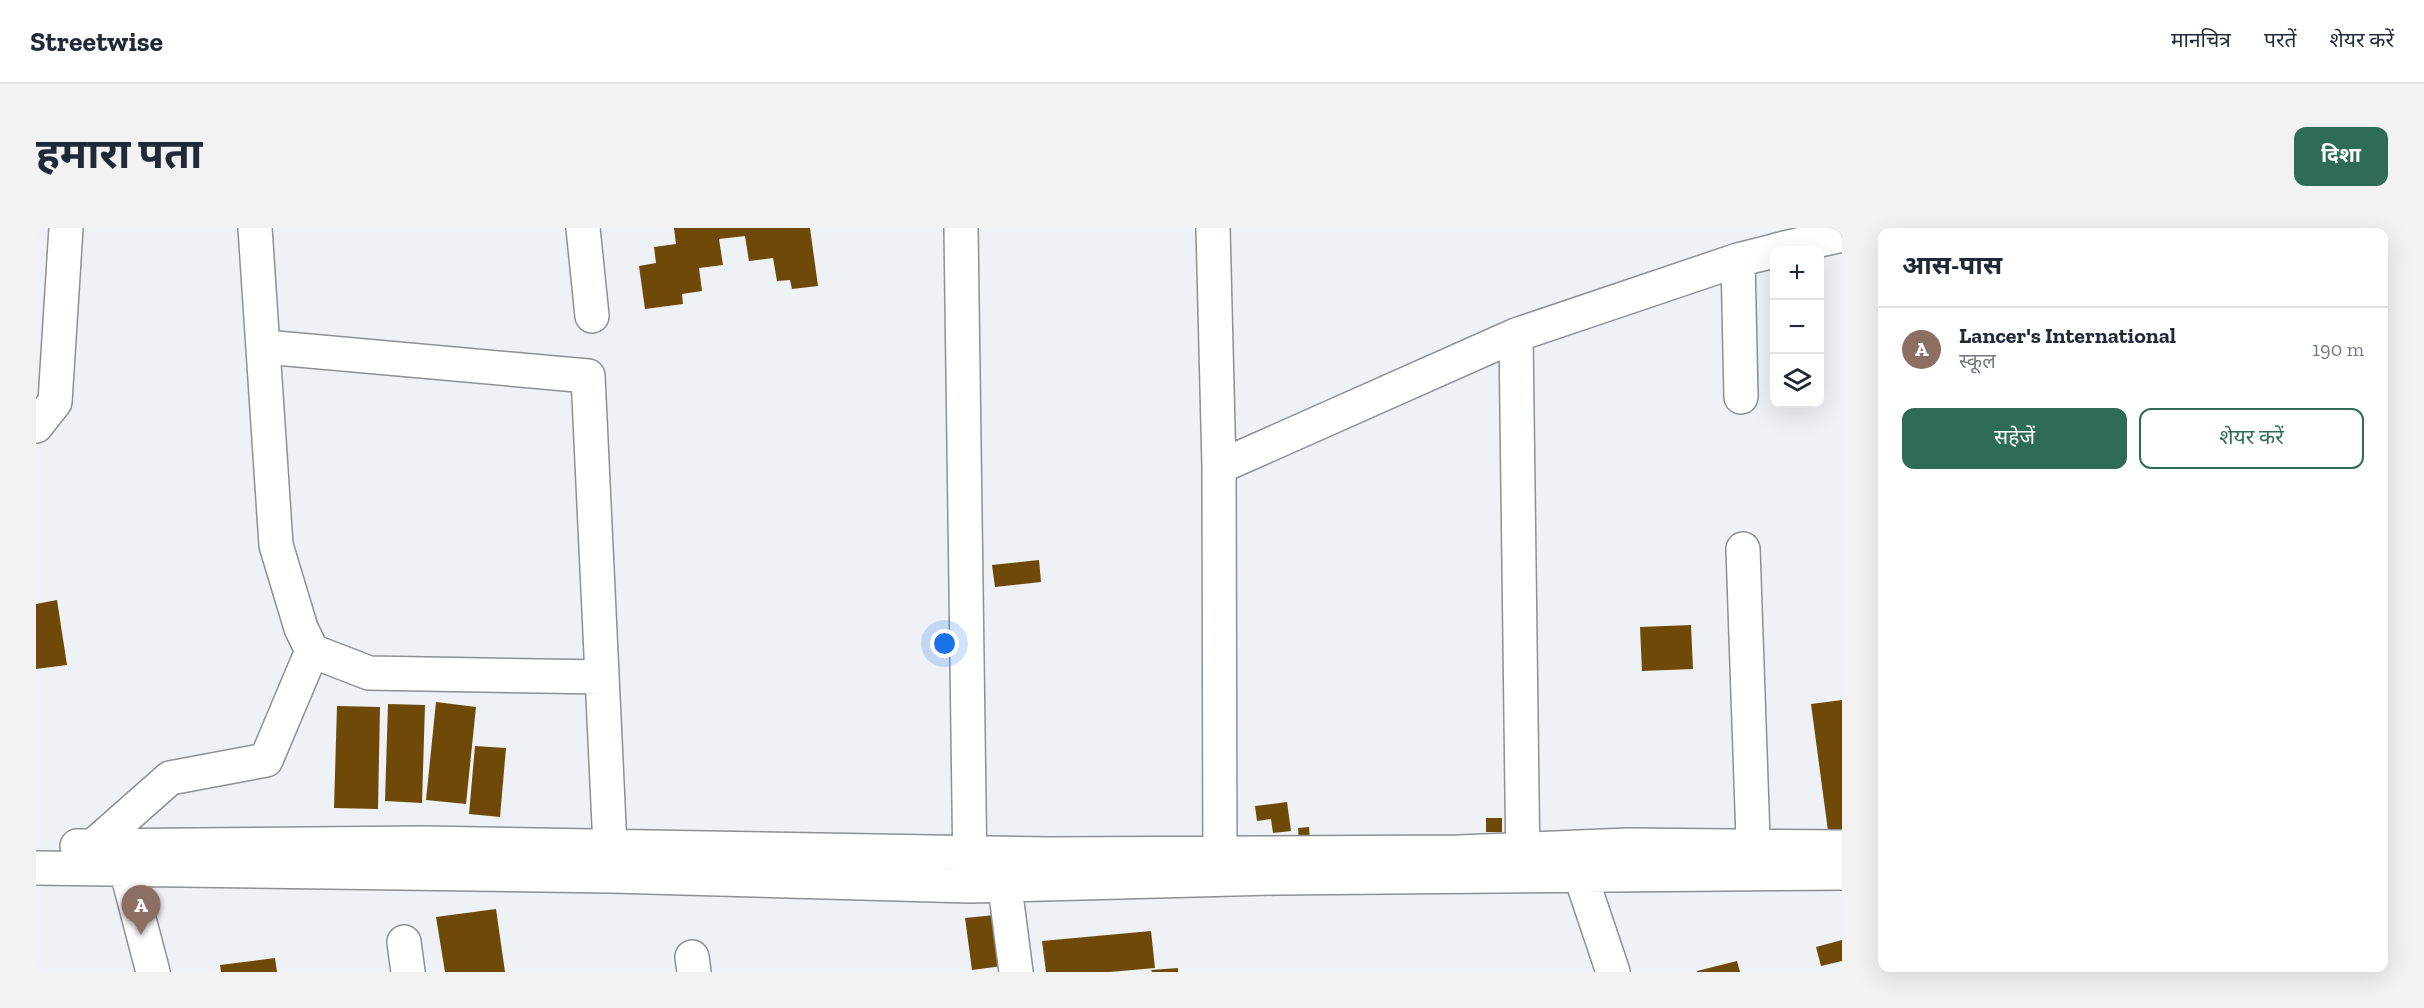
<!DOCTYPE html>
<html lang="hi">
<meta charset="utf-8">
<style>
:root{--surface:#fff;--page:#f2f2f3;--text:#1f2937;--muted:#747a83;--line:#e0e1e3;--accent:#2f6c57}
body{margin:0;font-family:"Zilla Slab","Noto Sans Devanagari",serif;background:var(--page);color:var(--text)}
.controls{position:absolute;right:18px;top:18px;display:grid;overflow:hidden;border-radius:12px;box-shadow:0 6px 24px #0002}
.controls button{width:54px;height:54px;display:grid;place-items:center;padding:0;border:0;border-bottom:2px solid var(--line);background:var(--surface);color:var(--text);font:30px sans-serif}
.you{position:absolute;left:909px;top:416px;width:21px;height:21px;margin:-15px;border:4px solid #fff;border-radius:50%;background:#1a73e8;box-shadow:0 0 0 9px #1a73e833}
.badge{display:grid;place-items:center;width:39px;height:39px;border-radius:50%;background:var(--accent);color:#fff;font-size:20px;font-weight:700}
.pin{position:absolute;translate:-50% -50px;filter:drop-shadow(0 2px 3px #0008)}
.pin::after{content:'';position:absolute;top:32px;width:21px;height:18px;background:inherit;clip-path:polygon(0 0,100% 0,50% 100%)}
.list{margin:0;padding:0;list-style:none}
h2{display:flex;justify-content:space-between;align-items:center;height:78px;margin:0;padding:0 24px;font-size:26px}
h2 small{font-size:20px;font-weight:400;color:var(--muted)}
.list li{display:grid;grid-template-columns:39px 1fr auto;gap:18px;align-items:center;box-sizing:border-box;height:84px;padding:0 24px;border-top:2px solid var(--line)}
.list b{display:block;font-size:22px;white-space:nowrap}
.list p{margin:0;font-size:20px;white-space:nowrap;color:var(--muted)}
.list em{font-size:20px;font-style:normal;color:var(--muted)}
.actions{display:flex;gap:12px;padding:18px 24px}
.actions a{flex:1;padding:14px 0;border:2px solid var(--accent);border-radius:12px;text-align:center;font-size:21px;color:var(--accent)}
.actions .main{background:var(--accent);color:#fff}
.icon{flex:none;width:33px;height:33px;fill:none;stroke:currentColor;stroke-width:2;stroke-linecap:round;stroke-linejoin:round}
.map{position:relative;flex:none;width:1806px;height:744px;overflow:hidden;border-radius:12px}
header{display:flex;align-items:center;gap:36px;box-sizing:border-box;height:84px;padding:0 30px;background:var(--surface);border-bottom:2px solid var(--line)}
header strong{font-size:28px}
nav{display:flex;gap:33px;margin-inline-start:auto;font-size:21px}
.intro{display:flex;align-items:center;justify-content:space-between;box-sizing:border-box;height:144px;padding:0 36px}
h1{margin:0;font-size:42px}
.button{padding:15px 27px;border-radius:12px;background:var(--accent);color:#fff;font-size:21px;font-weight:700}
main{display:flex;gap:36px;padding:0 36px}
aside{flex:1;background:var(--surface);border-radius:12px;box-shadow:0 6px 24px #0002}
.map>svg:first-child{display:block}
</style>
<header>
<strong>Streetwise</strong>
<nav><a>मानचित्र</a><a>परतें</a><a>शेयर करें</a></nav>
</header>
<div class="intro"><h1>हमारा पता</h1><a class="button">दिशा</a></div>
<main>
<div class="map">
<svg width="1806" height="744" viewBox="0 0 1806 744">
<rect width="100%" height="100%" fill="#eef1f6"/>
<!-- building -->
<path fill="#6f4907" d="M638,0H774L782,58L756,61L754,52L741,53L737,30L713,33L709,8L683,11L687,37L663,40L666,63L646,66L647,76L609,81L603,38L620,35L618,19L640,16Z
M1003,332L1005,354L959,359L956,337Z
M21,372L31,437L0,441V376Z
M1655,397L1657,441L1606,443L1604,399Z
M1806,472V601L1792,603L1775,476Z
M400,474L440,479L430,576L390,572Z
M352,476L389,477L386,575L349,573Z
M301,478L344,479L342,581L298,580Z
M439,518L470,520L464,589L433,586Z
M1251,574L1255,603L1237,605L1235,591L1221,593L1219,578Z
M1450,590H1466V604H1450Z
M1273,599L1274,613L1263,614L1262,600Z
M460,681L469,744H409L400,689Z
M959,687L966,738L936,742L929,690Z
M1115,703L1119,740L1074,744H1010L1006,713Z
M1806,712V733L1785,738L1780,719Z
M239,730L241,744H185L184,737Z
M1701,733L1704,744H1661V743Z
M1142,740V744H1116L1115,742Z"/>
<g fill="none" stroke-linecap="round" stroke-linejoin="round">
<defs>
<path id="minor" d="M219,0L240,317L265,400L276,423L333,445L566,449
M547,0L556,88
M925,0L934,647
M1177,0L1183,239L1184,646
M1740,22L1806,7
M1702,32L1705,169
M1480,107L1487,642
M229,119L552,148L575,640
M0,198L19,174L30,0
M1183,239L1480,107L1702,32L1738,23
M1707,321L1718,640
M41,618L387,615L1012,626L1423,624L1592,617L1806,619
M57,618L134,550L230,532L276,423
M966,636L980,744
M0,640L575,648L934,658L1240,650L1806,645
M90,641L117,744
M1544,646L1577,744
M368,714L372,744
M656,729L658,744"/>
</defs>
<!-- minor casing -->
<use href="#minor" stroke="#8d9095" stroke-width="36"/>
<!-- minor -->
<use href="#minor" stroke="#fff" stroke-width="33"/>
</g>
</svg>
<div class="controls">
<button>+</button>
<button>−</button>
<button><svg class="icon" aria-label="layers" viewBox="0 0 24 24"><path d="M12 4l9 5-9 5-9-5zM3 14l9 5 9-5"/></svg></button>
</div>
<div class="you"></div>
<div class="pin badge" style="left:105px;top:707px;background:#8d6e63">A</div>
</div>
<aside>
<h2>आस-पास<small></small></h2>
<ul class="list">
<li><span class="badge" style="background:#8d6e63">A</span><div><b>Lancer's International</b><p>स्कूल</p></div><em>190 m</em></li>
</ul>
<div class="actions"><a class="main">सहेजें</a><a>शेयर करें</a></div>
</aside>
</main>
